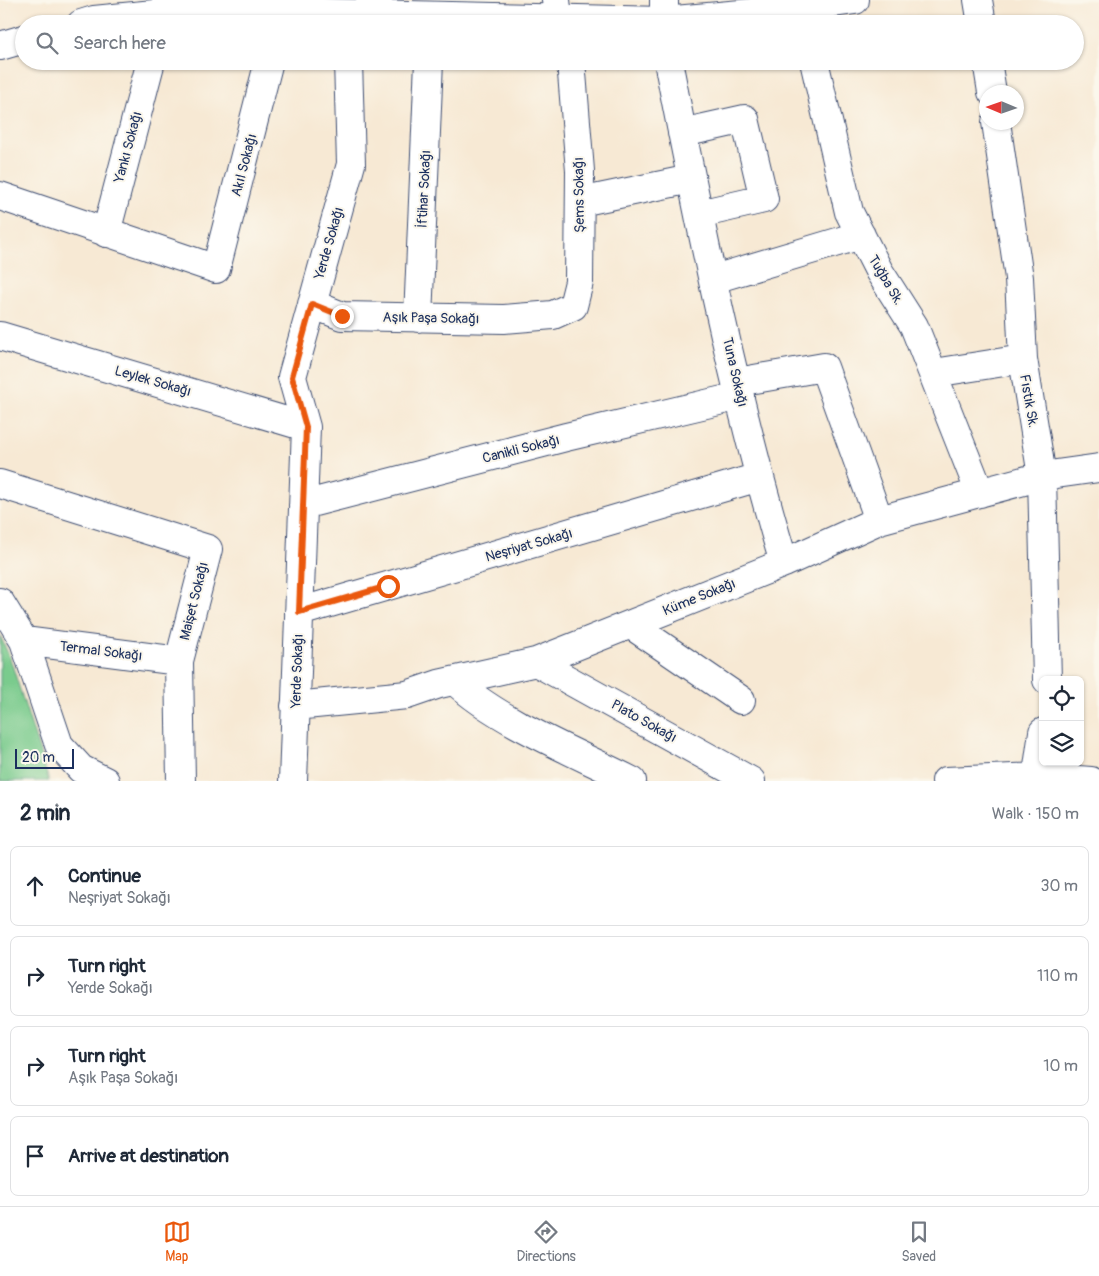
<!DOCTYPE html>
<meta charset="utf-8">
<style>
:root{--surface:#fff;--page:#f6f6f7;--text:#1f2937;--muted:#747a83;--line:#e0e1e3;--accent:#ea580c}
body{margin:0;font-family:Pangolin,sans-serif;background:var(--page);color:var(--text)}
.controls{position:absolute;right:15px;bottom:15px;display:grid;overflow:hidden;border-radius:8px;box-shadow:0 1px 4px #0004}
.controls button{width:45px;height:45px;display:grid;place-items:center;padding:0;border:0;border-bottom:1px solid var(--line);background:var(--surface);color:var(--text);font:25px sans-serif}
.compass{position:absolute;left:979px;top:85px;width:45px;height:45px;border-radius:50%;background:var(--surface);box-shadow:0 1px 4px #0004;rotate:272deg}
.scale{position:absolute;left:15px;bottom:12px;width:59px;box-sizing:border-box;padding-left:5px;border:2px solid #1b2f5e;border-top:0;font-size:14px;line-height:18px;white-space:nowrap;color:#1b2f5e;-webkit-text-stroke:4px #fbf7ec;paint-order:stroke}
.stop{position:absolute;width:15px;height:15px;margin:-11px;border:4px solid #ea580c;border-radius:50%;background:#fff}
.stop.end{background:#ea580c;border-color:#fff;box-shadow:0 1px 5px #0008}
.list{margin:0;padding:0;list-style:none}
h2{display:flex;justify-content:space-between;align-items:center;height:65px;margin:0;padding:0 20px;font-size:21px}
h2 small{font-size:16px;font-weight:400;color:var(--muted)}
.list li{display:grid;grid-template-columns:32px 1fr auto;gap:15px;align-items:center;box-sizing:border-box;height:80px;margin:0 10px 10px;padding:0 10px;border:1px solid var(--line);border-radius:8px}
.list b{display:block;font-size:19px;white-space:nowrap}
.list p{margin:0;font-size:16px;white-space:nowrap;color:var(--muted)}
.list em{font-size:16px;font-style:normal;color:var(--muted)}
.icon{flex:none;width:28px;height:28px;fill:none;stroke:currentColor;stroke-width:2;stroke-linecap:round;stroke-linejoin:round}
.map{position:relative;flex:none;width:1099px;height:781px;overflow:hidden}
.search{position:absolute;background:var(--surface);box-shadow:0 1px 4px #0004;left:15px;right:15px;top:15px;height:55px;display:flex;align-items:center;gap:12px;box-sizing:border-box;padding:0 18px;border-radius:28px;color:var(--muted);font-size:19px}
.sheet{height:425px;background:var(--surface)}
nav{display:flex;justify-content:space-around;align-items:center;box-sizing:border-box;height:70px;border-top:1px solid var(--line);background:var(--surface);font-size:14px;color:var(--muted)}
nav a{display:grid;justify-items:center;gap:2px}
nav .on{color:var(--accent)}
.map>svg:first-child{display:block}
</style>
<div class="map">
<svg width="1099" height="781" viewBox="0 0 1099 781">
<rect width="100%" height="100%" fill="#fbf7ec"/>
<filter id="ink" filterUnits="userSpaceOnUse"><feTurbulence type="fractalNoise" baseFrequency=".02" numOctaves="2"/><feDisplacementMap in="SourceGraphic" scale="10" xChannelSelector="R" yChannelSelector="G"/><feConvolveMatrix kernelMatrix="1 2 1 2 8 2 1 2 1" color-interpolation-filters="sRGB"/></filter>
<filter id="wash" filterUnits="userSpaceOnUse"><feTurbulence type="fractalNoise" baseFrequency=".0096" numOctaves="4" result="noise"/><feDisplacementMap in="SourceGraphic" scale="20" xChannelSelector="R" yChannelSelector="G"/><feGaussianBlur stdDeviation="1.12" result="paint"/><feColorMatrix in="noise" values="0 0 0 0 0 0 0 0 0 0 0 0 0 0 0 0 0 1.4 0 .05"/><feComposite in="paint" operator="in"/></filter>
<g filter="url(#wash)">
<rect width="100%" height="100%" fill="#f7e9d4"/>
<!-- green -->
<path fill="#7acb8d" stroke="#4a7d76" d="M0,635L10,658L49,781H0Z"/>
</g>
<g filter="url(#ink)">
<g fill="none" stroke-linecap="round" stroke-linejoin="round">
<defs>
<path id="minor" d="M556,0L558,18
M978,0L982,24
M664,24V0
M668,61C701,229 735,399 784,563
M814,61L849,212L879,271L914,326L980,493
M987,61L992,92
M996,122L1019,278L1023,359L1042,476L1047,680
M682,133L745,119L764,199L699,214
M0,196L216,269L269,61
M580,202L691,179
M106,233L151,61
M714,279L861,235
M312,304L342,316L504,319L553,315L573,306L579,282L580,171L571,61
M418,318L429,61
M0,336L306,427
M934,373L1023,359
M737,382L824,367L879,520
M0,484L208,549L179,661L181,781
M303,505L566,437L740,396
M0,602L24,641L59,745L81,769L105,781
M299,612L759,477
M634,623L637,629L741,700
M24,641L179,661
M536,662L751,781
M455,681C497,721 579,754 632,781
M295,706L407,695L439,684L536,662L784,563L879,520L1042,476L1099,468
M293,781L306,427L292,377L351,164L348,61
M946,781L1038,777L1091,781
M1036,781L1043,732"/>
<path id="major" d="M81,24L94,20L194,10L664,21L783,10L855,0
M0,46L24,39"/>
</defs>
<!-- minor casing -->
<use href="#minor" stroke="#3c4b70" stroke-width="30"/>
<!-- major casing -->
<use href="#major" stroke="#3c4b70" stroke-width="30"/>
<!-- minor -->
<use href="#minor" stroke="#fff" stroke-width="28"/>
<!-- major -->
<use href="#major" stroke="#fff" stroke-width="28"/>
</g>
</g>
<g fill="none" stroke-linecap="round" stroke-linejoin="round" filter="url(#ink)">
<!-- route -->
<path stroke="#ea580c" stroke-width="6" d="M342,316L312,304L292,377L306,427L299,612L388,586"/>
</g>
<g text-anchor="middle" dominant-baseline="central" stroke-width="4" stroke-linejoin="round" paint-order="stroke">
<!-- street labels -->
<g font-size="14" fill="#1b2f5e" stroke="#fbf7ec">
<text transform="translate(128 147) rotate(-75)">Yankı Sokağı</text>
<text transform="translate(244 165) rotate(-75)">Akıl Sokağı</text>
<text transform="translate(424 189) rotate(-87)">İftihar Sokağı</text>
<text transform="translate(579 195) rotate(-91)">Şems Sokağı</text>
<text transform="translate(329 243) rotate(-74)">Yerde Sokağı</text>
<text transform="translate(886 280) rotate(59)">Tuğba Sk.</text>
<text transform="translate(431 318) rotate(1)">Aşık Paşa Sokağı</text>
<text transform="translate(735 372) rotate(77)">Tuna Sokağı</text>
<text transform="translate(153 381) rotate(16)">Leylek Sokağı</text>
<text transform="translate(1029 401) rotate(80)">Fıstık Sk.</text>
<text transform="translate(521 449) rotate(-14)">Canikli Sokağı</text>
<text transform="translate(529 545) rotate(-16)">Neşriyat Sokağı</text>
<text transform="translate(699 597) rotate(-22)">Küme Sokağı</text>
<text transform="translate(194 601) rotate(-76)">Maişet Sokağı</text>
<text transform="translate(101 651) rotate(7)">Termal Sokağı</text>
<text transform="translate(297 671) rotate(-88)">Yerde Sokağı</text>
<text transform="translate(644 721) rotate(29)">Plato Sokağı</text>
</g>
</g>
</svg>
<div class="controls">
<button><svg class="icon" aria-label="locate" viewBox="0 0 24 24"><circle cx="12" cy="12" r="6"/><path d="M12 2v4M12 18v4M2 12h4M18 12h4"/></svg></button>
<button><svg class="icon" aria-label="layers" viewBox="0 0 24 24"><path d="M12 4l9 5-9 5-9-5zM3 14l9 5 9-5"/></svg></button>
</div>
<svg class="compass" viewBox="-18 -18 36 36"><path d="M0-13l5 13h-10z" fill="#e53935"/><path d="M0 13l5-13h-10z" fill="#747a83"/></svg>
<div class="scale">20 m</div>
<div class="stop" style="left:388px;top:586px"></div>
<div class="stop end" style="left:342px;top:316px"></div>
<div class="search"><svg class="icon" aria-label="search" viewBox="0 0 24 24"><circle cx="10" cy="10" r="6"/><path d="M15 15l6 6"/></svg>Search here</div>
</div>
<section class="sheet">
<h2>2 min<small>Walk · 150 m</small></h2>
<ul class="list">
<li><svg class="icon" aria-label="ahead" viewBox="0 0 24 24"><path d="M12 20V5M6 11l6-6 6 6"/></svg><div><b>Continue</b><p>Neşriyat Sokağı</p></div><em>30 m</em></li>
<li><svg class="icon" aria-label="right" viewBox="0 0 24 24"><path d="M7 20v-9h11M14 6l5 5-5 5"/></svg><div><b>Turn right</b><p>Yerde Sokağı</p></div><em>110 m</em></li>
<li><svg class="icon" aria-label="right" viewBox="0 0 24 24"><path d="M7 20v-9h11M14 6l5 5-5 5"/></svg><div><b>Turn right</b><p>Aşık Paşa Sokağı</p></div><em>10 m</em></li>
<li><svg class="icon" aria-label="arrive" viewBox="0 0 24 24"><path d="M6 21V4h12l-3 4 3 4H6"/></svg><div><b>Arrive at destination</b></div></li>
</ul>
</section>
<nav>
<a class="on"><svg class="icon" aria-label="map" viewBox="0 0 24 24"><path d="M3 6l6-2 6 2 6-2v14l-6 2-6-2-6 2zM9 4v14M15 6v14"/></svg>Map</a>
<a><svg class="icon" aria-label="directions" viewBox="0 0 24 24"><path d="M12 3l9 9-9 9-9-9zM9 14v-3h6M13 9l2 2-2 2"/></svg>Directions</a>
<a><svg class="icon" aria-label="saved" viewBox="0 0 24 24"><path d="M7 4h10v16l-5-4-5 4z"/></svg>Saved</a>
</nav>
